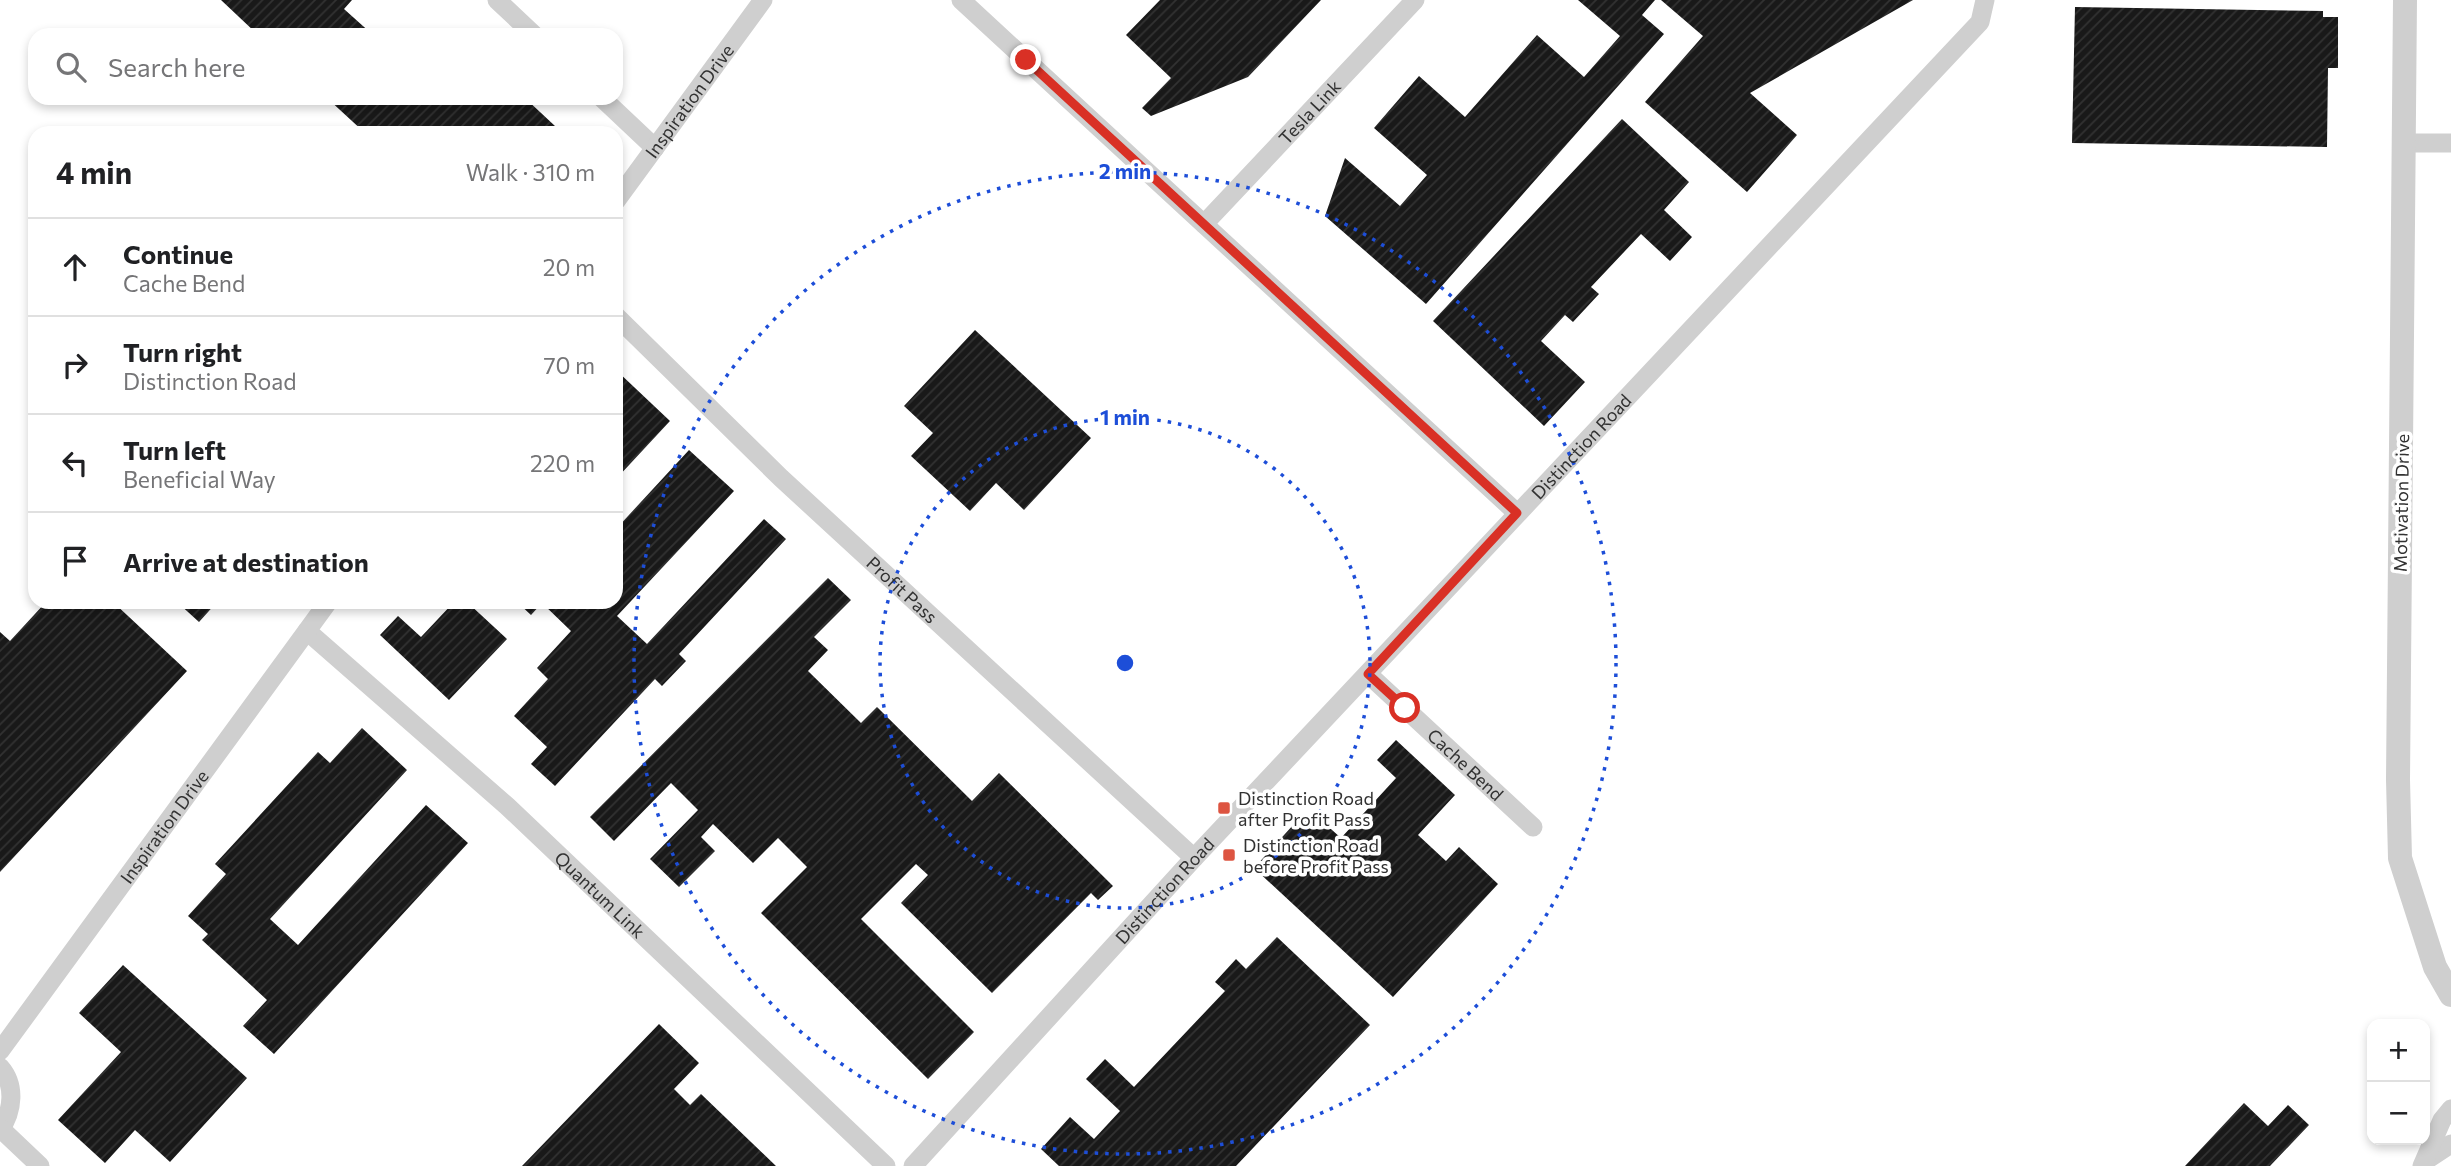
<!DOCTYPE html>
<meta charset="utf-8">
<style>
:root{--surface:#fff;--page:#f2f2f2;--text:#202124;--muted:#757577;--line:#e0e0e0}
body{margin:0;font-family:Commissioner,sans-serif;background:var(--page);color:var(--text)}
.controls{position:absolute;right:21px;bottom:21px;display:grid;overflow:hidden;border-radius:14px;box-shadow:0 4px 10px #0003}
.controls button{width:63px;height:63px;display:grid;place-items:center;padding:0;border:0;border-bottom:2px solid var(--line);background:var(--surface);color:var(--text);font:35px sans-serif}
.stop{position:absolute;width:21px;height:21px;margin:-16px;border:5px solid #d93025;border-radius:50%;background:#fff}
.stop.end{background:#d93025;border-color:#fff;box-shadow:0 2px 7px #0008}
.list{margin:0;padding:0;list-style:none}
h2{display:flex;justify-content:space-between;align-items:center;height:91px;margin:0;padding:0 28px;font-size:30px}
h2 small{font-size:23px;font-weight:400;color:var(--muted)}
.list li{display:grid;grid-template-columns:46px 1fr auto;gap:21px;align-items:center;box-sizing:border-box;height:98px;padding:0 28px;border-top:2px solid var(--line)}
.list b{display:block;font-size:26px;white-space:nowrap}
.list p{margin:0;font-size:23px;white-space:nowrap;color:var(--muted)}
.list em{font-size:23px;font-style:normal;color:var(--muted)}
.icon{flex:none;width:38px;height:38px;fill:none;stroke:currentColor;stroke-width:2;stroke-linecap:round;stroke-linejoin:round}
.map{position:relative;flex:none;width:2451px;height:1166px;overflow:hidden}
.search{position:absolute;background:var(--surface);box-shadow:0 4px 10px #0003;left:28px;top:28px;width:595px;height:77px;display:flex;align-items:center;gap:18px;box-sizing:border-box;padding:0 24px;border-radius:21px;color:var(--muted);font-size:26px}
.panel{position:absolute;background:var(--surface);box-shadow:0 4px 10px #0003;left:28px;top:126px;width:595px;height:483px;border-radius:21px}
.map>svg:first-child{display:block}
</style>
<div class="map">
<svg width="2451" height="1166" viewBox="0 0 2451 1166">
<defs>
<pattern id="building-hatch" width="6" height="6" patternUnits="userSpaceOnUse" patternTransform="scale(1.75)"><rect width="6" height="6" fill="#191919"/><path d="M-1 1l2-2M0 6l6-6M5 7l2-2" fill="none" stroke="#323232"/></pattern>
</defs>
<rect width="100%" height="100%" fill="#fff"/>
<!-- building -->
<path fill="url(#building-hatch)" d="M221,0H352L344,9L373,35H258Z
M1160,0H1321L1248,77L1151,116L1142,108L1171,78L1126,35Z
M1578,0H1655L1642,15L1664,34L1426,304L1325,216L1345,158L1400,206L1427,175L1374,128L1419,76L1465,117L1537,35L1584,77L1620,36Z
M1661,0H1913L1750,93L1797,135L1747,192L1645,102L1703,36Z
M2075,7L2323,11V17H2338V68H2328L2327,147L2072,143Z
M327,98H525L555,126L548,133H365Z
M1622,119L1689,182L1664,210L1692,237L1670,261L1641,234L1591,287L1599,294L1573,322L1565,315L1541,341L1585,382L1544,426L1433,321Z
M975,330L1091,438L1024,510L996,483L970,511L911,456L933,433L904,406Z
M616,370L670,421L616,479Z
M689,450L734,491L617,616L647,644L764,519L786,539L679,654L686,661L662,686L655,679L555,786L531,764L547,747L514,716L548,679L537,668L571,631L542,603L531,615L517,602H616V529Z
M828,578L851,600L814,637L828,650L808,671L861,723L877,707L972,801L999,773L1113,886L1098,900L1091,893L992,993L901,903L928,875L916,864L861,919L974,1032L928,1079L761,913L807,867L778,838L753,863L713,824L701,837L715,851L679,887L650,859L698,810L671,783L614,841L590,817Z
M46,602H113L187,671L0,872V632L10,641Z
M177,602H217L199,622Z
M454,602H467L507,639L449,700L380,635L398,616L421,637Z
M362,728L407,770L270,919L298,945L426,805L468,843L274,1054L243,1026L267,1000L202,940L208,934L188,916L226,874L215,864L318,752L330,763Z
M1396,740L1455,795L1418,835L1446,861L1459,847L1498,884L1393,997L1254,868L1294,824L1299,828L1313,813L1341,838L1396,778L1377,760Z
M1277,937L1370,1025L1236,1166H1059L1041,1149L1070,1117L1094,1139L1120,1111L1086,1079L1105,1059L1134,1087L1225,991L1215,982L1236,959L1246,969Z
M123,965L247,1078L170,1162L135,1130L105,1163L58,1120L121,1052L79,1013Z
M659,1024L699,1063L674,1089L690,1105L701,1094L776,1166H522Z
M2244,1103L2268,1126L2288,1105L2309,1125L2270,1166H2185Z"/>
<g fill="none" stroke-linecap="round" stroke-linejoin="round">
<!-- minor -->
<g stroke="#cfcfcf" stroke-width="19">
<path d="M497,0L534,35"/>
<path d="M961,0L1517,513"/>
<path d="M602,98L655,148"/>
<path d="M2406,143H2451"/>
<path id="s1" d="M616,201L763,0"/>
<path id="s2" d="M1204,224L1415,0"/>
<path id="s3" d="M616,316L781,478L1194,858"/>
<path id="s4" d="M307,631L507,806L886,1166"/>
<path id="s5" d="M1368,674L1533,827"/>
<path id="s6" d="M0,1051L328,602"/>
<path d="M0,1067C16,1085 13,1111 0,1130"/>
<path d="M1,1129L40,1166"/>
<path d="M2425,1161L2451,1144"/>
<path id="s7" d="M913,1166L1194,858L1980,22L1985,0"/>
<path d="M2422,1166L2442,1120L2451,1109"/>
</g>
<!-- tertiary -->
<path stroke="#cfcfcf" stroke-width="24" d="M2405,0L2398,780L2400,858L2435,967L2451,995"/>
</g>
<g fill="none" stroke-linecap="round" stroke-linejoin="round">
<!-- route -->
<path stroke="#d93025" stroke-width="9" d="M1026,60L1517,513L1368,674L1405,708"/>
</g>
<!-- distance rings -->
<g fill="none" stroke="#1d4ed8" stroke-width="3.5" stroke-dasharray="3.5 7">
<circle cx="1125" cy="663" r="245"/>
<circle cx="1125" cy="663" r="491"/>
</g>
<!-- markers -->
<g fill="#dd5441" stroke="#fff" stroke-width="2.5">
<rect x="1217" y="801" width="14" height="14" rx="3.5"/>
<rect x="1222" y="848" width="14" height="14" rx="3.5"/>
</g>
<g text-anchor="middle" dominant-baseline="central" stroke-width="7" stroke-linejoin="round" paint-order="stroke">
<!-- street labels -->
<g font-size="18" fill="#323232" stroke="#fff">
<text stroke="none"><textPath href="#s1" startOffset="124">Inspiration Drive</textPath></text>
<text stroke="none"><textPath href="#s2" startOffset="154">Tesla Link</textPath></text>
<text stroke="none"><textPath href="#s7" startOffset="982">Distinction Road</textPath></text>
<text transform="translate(2401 503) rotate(-89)">Motivation Drive</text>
<text stroke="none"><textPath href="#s3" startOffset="396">Profit Pass</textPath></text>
<text stroke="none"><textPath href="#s5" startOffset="133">Cache Bend</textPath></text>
<text stroke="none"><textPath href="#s6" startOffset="278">Inspiration Drive</textPath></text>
<text stroke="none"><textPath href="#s7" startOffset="373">Distinction Road</textPath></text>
<text stroke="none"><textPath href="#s4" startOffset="394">Quantum Link</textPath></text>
</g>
<!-- poi labels -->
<g font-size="18" fill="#323232" stroke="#fff" text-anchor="start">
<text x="1238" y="798">Distinction Road<tspan x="1238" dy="21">after Profit Pass</tspan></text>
<text x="1243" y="845">Distinction Road<tspan x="1243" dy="21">before Profit Pass</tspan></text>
</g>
</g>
<circle cx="1125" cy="663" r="10" fill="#1d4ed8" stroke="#fff" stroke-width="3.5"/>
<g font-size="21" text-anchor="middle" font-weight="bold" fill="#1d4ed8" stroke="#fff" stroke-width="7" stroke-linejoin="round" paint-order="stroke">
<text x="1125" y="179">2 min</text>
<text x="1125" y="425">1 min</text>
</g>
</svg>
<div class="controls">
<button>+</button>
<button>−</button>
</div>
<div class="stop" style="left:1405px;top:708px"></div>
<div class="stop end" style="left:1026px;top:60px"></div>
<div class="search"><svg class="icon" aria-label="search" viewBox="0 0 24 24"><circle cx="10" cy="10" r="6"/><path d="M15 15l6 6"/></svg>Search here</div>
<section class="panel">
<h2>4 min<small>Walk · 310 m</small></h2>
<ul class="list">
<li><svg class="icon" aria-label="ahead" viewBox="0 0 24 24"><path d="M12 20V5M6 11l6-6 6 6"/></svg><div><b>Continue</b><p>Cache Bend</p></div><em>20 m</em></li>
<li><svg class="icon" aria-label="right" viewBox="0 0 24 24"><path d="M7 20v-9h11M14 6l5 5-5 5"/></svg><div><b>Turn right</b><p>Distinction Road</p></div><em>70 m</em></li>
<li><svg class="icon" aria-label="left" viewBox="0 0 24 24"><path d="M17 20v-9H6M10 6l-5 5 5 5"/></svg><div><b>Turn left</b><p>Beneficial Way</p></div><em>220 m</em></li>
<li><svg class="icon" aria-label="arrive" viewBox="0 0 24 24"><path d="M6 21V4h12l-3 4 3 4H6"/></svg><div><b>Arrive at destination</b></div></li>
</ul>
</section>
</div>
